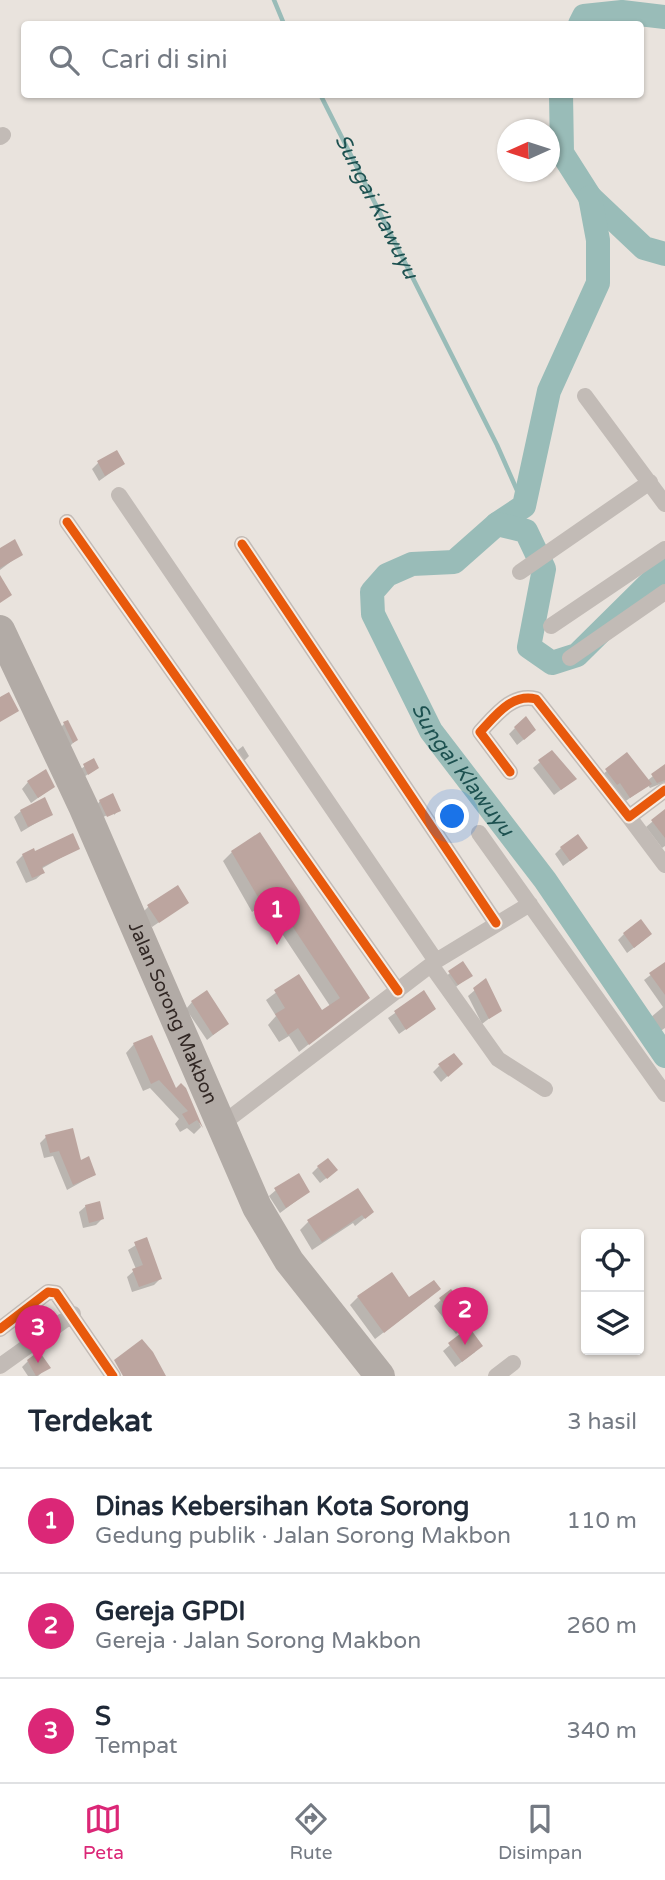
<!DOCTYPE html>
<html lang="id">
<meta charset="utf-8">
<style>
:root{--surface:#fff;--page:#f6f6f7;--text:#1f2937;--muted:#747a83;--line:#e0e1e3;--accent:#db2777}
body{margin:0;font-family:"Varela Round",sans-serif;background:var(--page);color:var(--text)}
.controls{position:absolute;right:21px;bottom:21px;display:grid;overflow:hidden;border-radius:7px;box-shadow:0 2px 5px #0004}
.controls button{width:63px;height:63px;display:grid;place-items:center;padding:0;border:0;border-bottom:2px solid var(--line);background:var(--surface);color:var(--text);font:35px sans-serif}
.compass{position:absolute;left:497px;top:119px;width:63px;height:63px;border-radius:50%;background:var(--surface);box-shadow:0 2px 5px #0004;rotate:267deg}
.you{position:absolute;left:453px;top:817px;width:24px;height:24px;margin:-18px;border:5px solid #fff;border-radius:50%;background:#1a73e8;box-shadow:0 0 0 10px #1a73e833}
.badge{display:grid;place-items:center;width:46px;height:46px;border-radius:50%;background:var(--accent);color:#fff;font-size:23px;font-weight:700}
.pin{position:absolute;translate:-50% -58px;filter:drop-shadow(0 2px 4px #0008)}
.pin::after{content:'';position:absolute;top:37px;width:24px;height:21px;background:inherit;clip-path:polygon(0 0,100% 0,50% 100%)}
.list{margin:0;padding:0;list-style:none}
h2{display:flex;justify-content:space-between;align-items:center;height:91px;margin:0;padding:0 28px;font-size:30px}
h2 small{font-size:23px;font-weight:400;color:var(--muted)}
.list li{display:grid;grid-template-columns:46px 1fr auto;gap:21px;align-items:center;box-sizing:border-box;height:105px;padding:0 28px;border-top:2px solid var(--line)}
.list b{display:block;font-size:26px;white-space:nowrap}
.list p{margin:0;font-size:23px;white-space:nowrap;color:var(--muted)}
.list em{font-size:23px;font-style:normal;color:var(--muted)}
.icon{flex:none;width:38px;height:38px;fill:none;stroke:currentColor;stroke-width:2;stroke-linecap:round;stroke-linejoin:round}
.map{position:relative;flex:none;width:665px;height:1376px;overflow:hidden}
.search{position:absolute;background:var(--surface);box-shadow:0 2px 5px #0004;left:21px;right:21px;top:21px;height:77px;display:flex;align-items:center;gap:18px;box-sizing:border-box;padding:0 24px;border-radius:7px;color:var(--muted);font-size:26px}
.sheet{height:406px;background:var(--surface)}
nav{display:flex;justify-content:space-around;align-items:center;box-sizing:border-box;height:98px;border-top:2px solid var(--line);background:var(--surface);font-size:19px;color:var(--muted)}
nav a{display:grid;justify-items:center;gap:4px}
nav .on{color:var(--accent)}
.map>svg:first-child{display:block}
</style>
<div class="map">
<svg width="665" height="1376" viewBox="0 0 665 1376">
<rect width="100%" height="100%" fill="#e9e3dd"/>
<!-- shadow -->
<path fill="#0003" d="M98,463L123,464L99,481L92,469Z
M0,550L21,554L0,570Z
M64,724L76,740L70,746L58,730Z
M515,728L528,736L517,745L509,734Z
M243,746L249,756L243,762L233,754Z
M626,754L647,781L665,766V782L650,788L648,785L623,803L600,777Z
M93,760L97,768L81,779L77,772Z
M540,762L575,779L554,795L533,768Z
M28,782L53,787L31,803L22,789Z
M100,801L119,810L114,815V812L99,819L94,808Z
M21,811L51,814L21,832L14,817Z
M665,811V846L662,848L646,827Z
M78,848L41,869L43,873L36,879L26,883L16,862L23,855Z
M561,848L579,854L563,866L555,854Z
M232,852L368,997L299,1052L289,1036L279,1042L268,1025L276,1016L266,1000L298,976L321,1012L330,1006L263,905L252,912L223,861Z
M187,903L152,927L142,913L148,907Z
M624,934L644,940L627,953L618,940Z
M665,964V1028L659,1032L650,1018L663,1007L644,980Z
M450,973L471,975L452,990L443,979Z
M475,990L500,1010L482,1024L468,996Z
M423,993L434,1009L399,1034L388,1018Z
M192,1002L227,1024L207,1040L186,1009Z
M134,1044L175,1091L185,1089L201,1127L194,1134L187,1128L180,1132L175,1124L179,1119L150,1088L143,1091L126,1053Z
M439,1066L454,1070L441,1082L433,1072Z
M46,1137L79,1162L94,1175L67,1190L53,1156L44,1158L40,1143Z
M318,1167L329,1176L320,1183L312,1173Z
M276,1190L308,1192L280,1213L269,1196Z
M86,1206L102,1219L96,1225L83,1228L79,1212Z
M372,1212L355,1226L353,1223L312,1250L300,1230L308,1222Z
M146,1239L160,1279L154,1285L132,1292L127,1277L136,1269L128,1250Z
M451,1291L466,1326L456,1334L434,1306Z
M358,1297L408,1299L430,1297L375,1339L350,1305Z
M469,1329L475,1352L455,1367L443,1351Z
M28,1361L48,1367L38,1376H28L22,1367Z"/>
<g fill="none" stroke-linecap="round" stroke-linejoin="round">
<!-- stream -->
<g stroke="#99bcb8" stroke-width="4.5">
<path d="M274,0L284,24"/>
<path id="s1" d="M320,94L497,445L524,506"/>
</g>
<!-- river -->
<g stroke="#99bcb8" stroke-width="24">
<path d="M580,24L584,16L622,12L665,17"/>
<path d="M561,94L562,153L590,197L644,248L665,254"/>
<path d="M497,524L524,506L549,391L598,283V240L590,197"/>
<path id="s2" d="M665,568L577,655L552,663L529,647L544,569L526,531L497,524L454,562L412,564L387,575L372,592L373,614L431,731L545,880L665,1056"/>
</g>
</g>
<!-- building -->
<path fill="#bca59f" d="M117,450L125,464L105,476L97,461Z
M15,539L23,555L0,568V548Z
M0,575L12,595L0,603Z
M9,692L19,711L0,722V697Z
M526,716L536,730L524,740L514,727Z
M68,720L78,740L73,743L63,722Z
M552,750L577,779L561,790L538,760Z
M627,752L652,784L630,798L620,783L617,785L605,769Z
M94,758L99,768L88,775L83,764Z
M665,764V780L657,783L651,774Z
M46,769L55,787L38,798L27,781Z
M113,793L121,811L107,817L99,800Z
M45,797L53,815L28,827L20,810Z
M665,809V838L651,820Z
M260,832L370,998L309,1045L298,1028L288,1035L275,1014L285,1008L274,990L299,974L322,1010L340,998L273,897L262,904L231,851Z
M73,833L80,849L42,867L45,873L32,878L22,854L34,848L35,851Z
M578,834L588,848L570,861L560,847Z
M178,885L189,903L159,923L147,905Z
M641,919L652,934L634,948L623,933Z
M463,961L473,976L458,985L448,971Z
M665,962V995L649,973Z
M486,978L502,1011L489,1019L473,988Z
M207,990L229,1024L213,1035L191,1001Z
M424,990L436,1009L406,1030L394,1011Z
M152,1035L176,1088L181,1083L186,1088L203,1128L197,1120L189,1125L182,1114L188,1111L159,1080L151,1084L133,1043Z
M454,1053L463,1064L448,1077L438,1064Z
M73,1128L81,1160L89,1156L96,1175L73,1185L59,1151L50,1153L45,1135Z
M328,1158L338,1170L327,1179L317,1166Z
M299,1173L310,1192L286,1208L274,1188Z
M358,1188L374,1212L365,1219L362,1215L322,1242L307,1220Z
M100,1201L104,1219L89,1223L85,1205Z
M147,1237L162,1279L139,1287L132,1269L143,1265L134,1242Z
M392,1272L409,1297L434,1280L441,1289L384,1333L357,1296Z
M451,1289L475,1320L463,1329L439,1298Z
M469,1327L483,1346L462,1362L448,1343Z
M142,1339L153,1352L166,1376H123L114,1360Z
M39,1351L51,1368L36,1376L27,1360Z"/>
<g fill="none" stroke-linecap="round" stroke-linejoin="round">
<!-- street -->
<path stroke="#c2bbb6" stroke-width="16" d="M0,137L3,135
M585,396L665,504
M119,495L436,961
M67,522L398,991
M242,544L496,923
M520,572L650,482
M551,626L665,549
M570,658L665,592
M510,772L480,732C496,715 512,693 536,699L629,817L665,790
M629,817L665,865
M479,833L665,1094
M431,965L498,1059L545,1089
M222,1124L436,961L530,904
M0,1329L48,1292L56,1293L113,1376
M0,1366L73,1314
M496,1376L513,1363"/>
<!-- highway -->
<path stroke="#b2aba6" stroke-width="30" id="s3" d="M0,630L83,806L257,1207L289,1261L380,1376"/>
<defs>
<path id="cycleway" d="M67,522L398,991
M242,544L496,923
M510,772L480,732C496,715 512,693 536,699L629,817L665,790
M0,1329L48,1292L56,1293L113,1376"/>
</defs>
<!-- cycleway casing -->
<use href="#cycleway" stroke="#f7ece2" stroke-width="13"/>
<!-- cycleway -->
<use href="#cycleway" stroke="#e8590c" stroke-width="9"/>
</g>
<g text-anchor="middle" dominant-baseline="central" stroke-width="7" stroke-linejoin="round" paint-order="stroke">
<!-- street labels -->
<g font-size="19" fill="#322825" stroke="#f7ece2">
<text stroke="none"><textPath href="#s3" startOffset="420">Jalan Sorong Makbon</textPath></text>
</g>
<!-- water labels -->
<g font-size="21" font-style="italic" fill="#1d5150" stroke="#f7ece2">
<text stroke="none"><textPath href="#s1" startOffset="126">Sungai Klawuyu</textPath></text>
<text stroke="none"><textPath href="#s2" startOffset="681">Sungai Klawuyu</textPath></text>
</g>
</g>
</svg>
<div class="controls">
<button><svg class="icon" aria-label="locate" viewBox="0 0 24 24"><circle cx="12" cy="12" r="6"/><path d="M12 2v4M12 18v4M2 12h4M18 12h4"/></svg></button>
<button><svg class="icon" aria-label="layers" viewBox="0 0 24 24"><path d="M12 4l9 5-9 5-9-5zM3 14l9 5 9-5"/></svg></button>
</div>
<svg class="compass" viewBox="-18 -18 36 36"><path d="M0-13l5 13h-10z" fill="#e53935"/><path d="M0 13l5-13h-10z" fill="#747a83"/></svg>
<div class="you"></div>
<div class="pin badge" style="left:277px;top:945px">1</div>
<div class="pin badge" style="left:465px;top:1345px">2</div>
<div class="pin badge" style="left:38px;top:1363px">3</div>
<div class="search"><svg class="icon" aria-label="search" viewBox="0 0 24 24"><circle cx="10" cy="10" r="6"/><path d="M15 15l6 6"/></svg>Cari di sini</div>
</div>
<section class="sheet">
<h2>Terdekat<small>3 hasil</small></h2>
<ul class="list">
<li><span class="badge">1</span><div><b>Dinas Kebersihan Kota Sorong</b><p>Gedung publik · Jalan Sorong Makbon</p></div><em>110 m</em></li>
<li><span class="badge">2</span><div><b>Gereja GPDI</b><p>Gereja · Jalan Sorong Makbon</p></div><em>260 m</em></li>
<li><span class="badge">3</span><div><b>S</b><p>Tempat</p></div><em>340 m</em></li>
</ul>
</section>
<nav>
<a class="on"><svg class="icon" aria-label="map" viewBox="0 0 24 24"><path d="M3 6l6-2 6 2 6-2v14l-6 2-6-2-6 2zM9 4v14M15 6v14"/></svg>Peta</a>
<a><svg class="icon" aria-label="directions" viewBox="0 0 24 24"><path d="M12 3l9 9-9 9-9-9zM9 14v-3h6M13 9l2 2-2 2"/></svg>Rute</a>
<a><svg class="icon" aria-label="saved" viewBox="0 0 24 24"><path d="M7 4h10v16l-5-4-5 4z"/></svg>Disimpan</a>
</nav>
